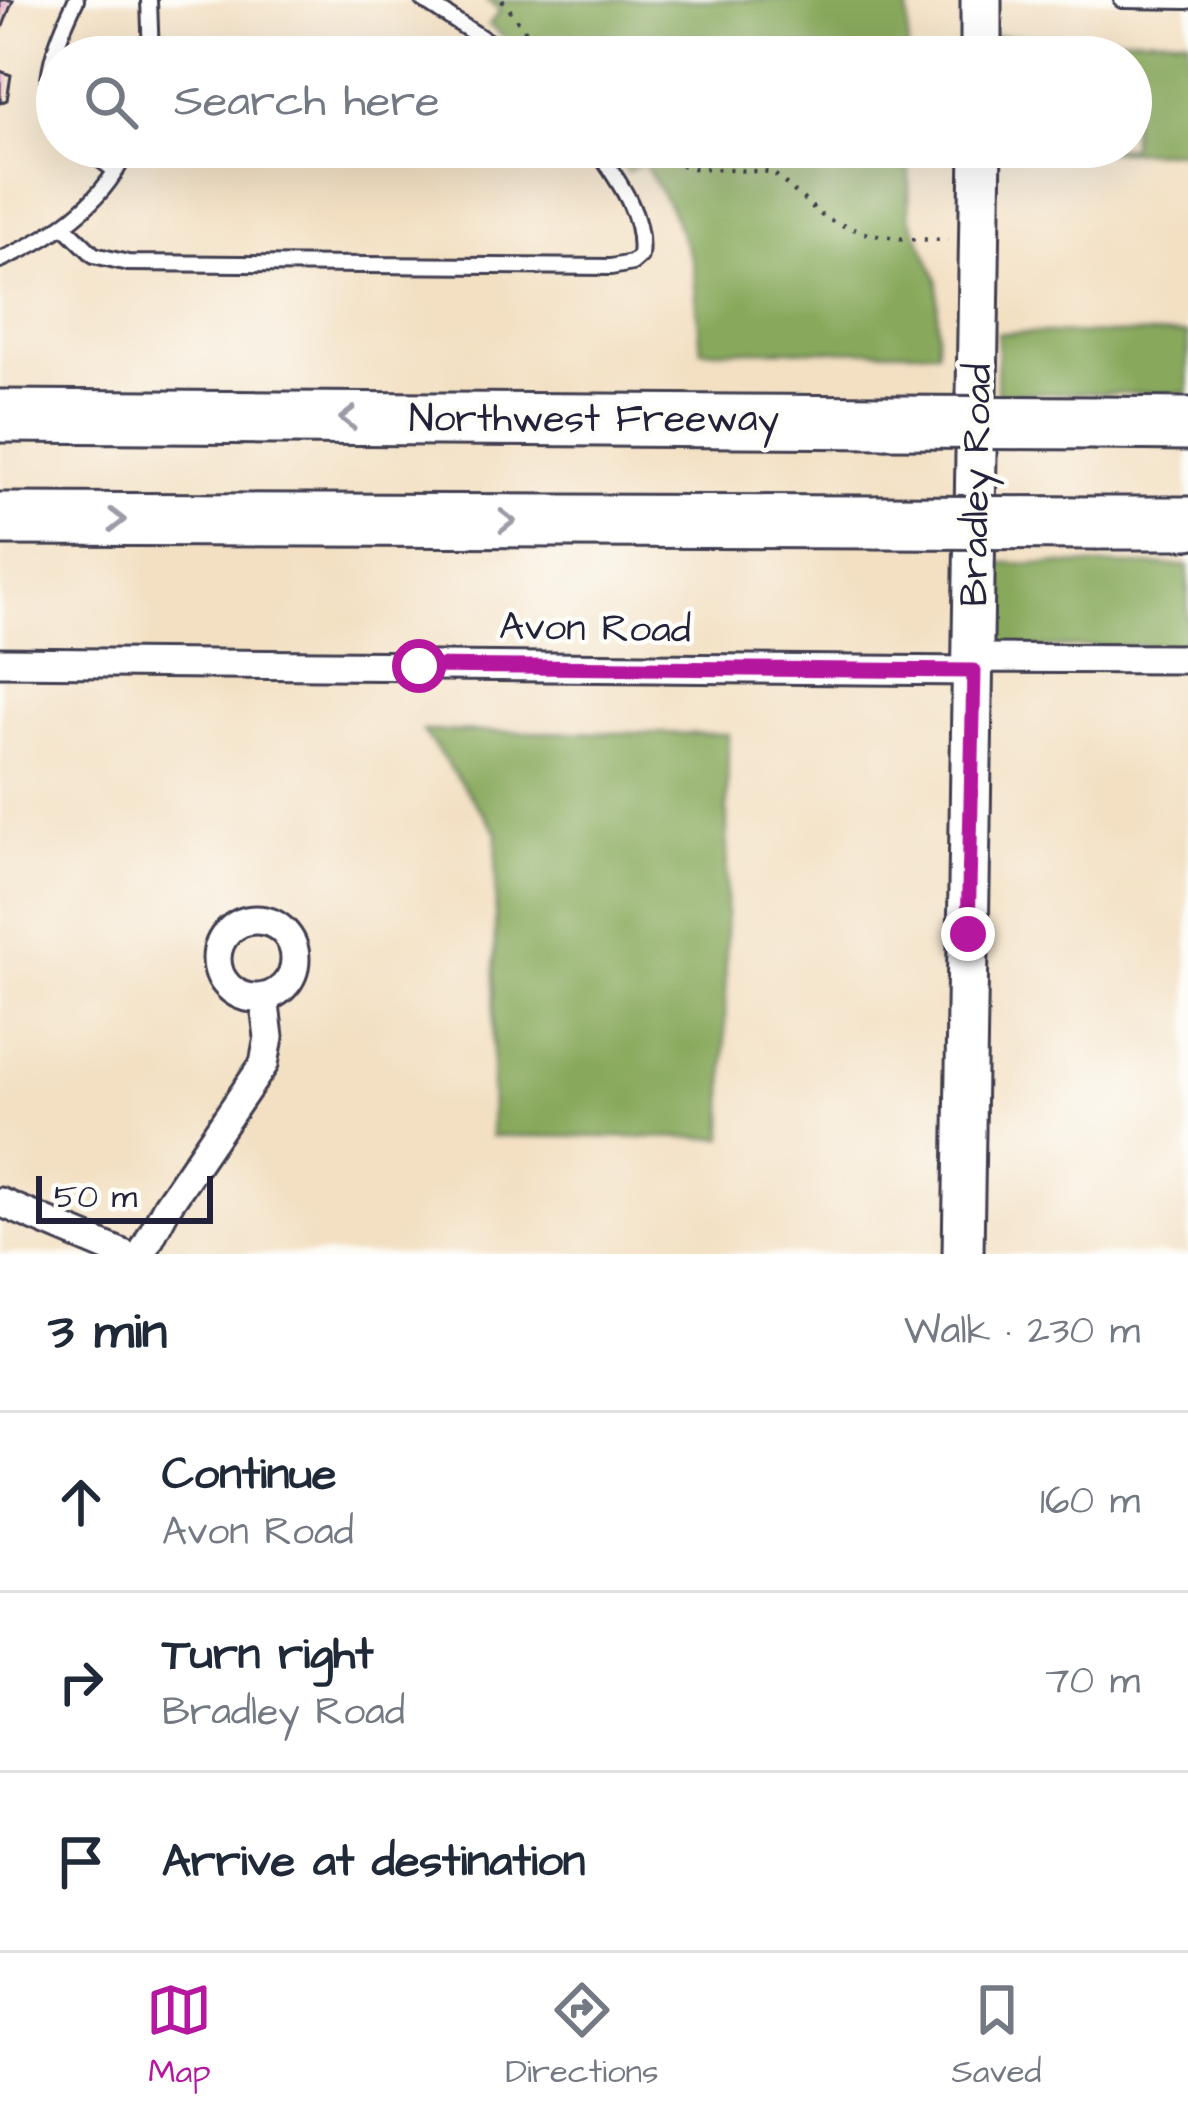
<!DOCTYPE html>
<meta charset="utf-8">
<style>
:root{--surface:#fff;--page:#f2f2f3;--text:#1f2937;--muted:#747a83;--line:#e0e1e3;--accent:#b5179e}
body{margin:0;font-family:"Architects Daughter",sans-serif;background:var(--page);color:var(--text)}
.scale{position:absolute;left:36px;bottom:30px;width:177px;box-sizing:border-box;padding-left:12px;border:6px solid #22223b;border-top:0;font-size:33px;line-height:42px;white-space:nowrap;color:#22223b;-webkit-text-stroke:9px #fdfcf7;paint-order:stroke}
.stop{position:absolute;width:36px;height:36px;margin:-27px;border:9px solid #b5179e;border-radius:50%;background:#fff}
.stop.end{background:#b5179e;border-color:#fff;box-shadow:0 3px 12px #0008}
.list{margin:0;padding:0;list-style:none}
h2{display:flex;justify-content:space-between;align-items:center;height:156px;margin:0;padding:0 48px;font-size:51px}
h2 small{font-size:39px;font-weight:400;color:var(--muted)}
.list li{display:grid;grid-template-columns:78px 1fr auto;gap:36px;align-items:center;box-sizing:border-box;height:180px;padding:0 48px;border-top:3px solid var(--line)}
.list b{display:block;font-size:45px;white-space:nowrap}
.list p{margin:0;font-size:39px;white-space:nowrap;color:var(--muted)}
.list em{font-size:39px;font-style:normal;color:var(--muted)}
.icon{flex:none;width:66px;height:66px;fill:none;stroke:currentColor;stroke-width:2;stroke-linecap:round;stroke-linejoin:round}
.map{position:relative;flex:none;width:1188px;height:1254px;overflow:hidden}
.search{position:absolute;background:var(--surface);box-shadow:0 12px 48px #0002;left:36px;right:36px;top:36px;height:132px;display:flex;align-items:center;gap:30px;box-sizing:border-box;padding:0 42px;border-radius:66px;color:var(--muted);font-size:45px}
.sheet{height:696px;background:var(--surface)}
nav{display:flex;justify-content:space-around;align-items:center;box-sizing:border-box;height:168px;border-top:3px solid var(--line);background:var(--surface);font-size:33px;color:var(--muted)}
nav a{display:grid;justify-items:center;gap:6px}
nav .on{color:var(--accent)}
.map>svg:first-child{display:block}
</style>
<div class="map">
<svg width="1188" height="1254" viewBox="0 0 1188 1254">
<rect width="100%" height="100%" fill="#fdfcf7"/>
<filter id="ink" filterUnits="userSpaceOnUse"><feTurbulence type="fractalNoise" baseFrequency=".00833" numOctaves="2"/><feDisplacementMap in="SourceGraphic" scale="24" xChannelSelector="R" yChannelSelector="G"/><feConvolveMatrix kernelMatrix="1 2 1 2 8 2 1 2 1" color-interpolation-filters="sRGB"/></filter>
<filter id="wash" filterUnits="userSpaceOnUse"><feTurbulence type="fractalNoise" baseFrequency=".004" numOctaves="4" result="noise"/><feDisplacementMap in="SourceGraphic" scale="48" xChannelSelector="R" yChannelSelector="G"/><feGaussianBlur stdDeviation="2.7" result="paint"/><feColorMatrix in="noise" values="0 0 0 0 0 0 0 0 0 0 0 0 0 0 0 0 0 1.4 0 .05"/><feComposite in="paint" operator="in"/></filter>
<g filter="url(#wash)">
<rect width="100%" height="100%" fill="#f3e0c3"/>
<!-- forest -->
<path fill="#88a95c" stroke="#55664c" stroke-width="3" d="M486,0H908V57H528L489,25L500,10Z
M990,36L1188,38V152L994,150L1131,147V57H991Z
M609,147H909V215L938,282L937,351L701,350L693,263L671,210L644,163L627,172Z
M998,333L1188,334V393H997Z
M999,563L1188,566V645L998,648Z
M423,731L728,734L724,1138L491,1136L497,832Z"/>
<g id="blocks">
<!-- building -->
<path fill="#e09bc0" d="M0,0H13L0,34Z
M0,71L11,75L7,100L0,103Z"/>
</g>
</g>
<g filter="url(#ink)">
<use href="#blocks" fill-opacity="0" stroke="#413e4f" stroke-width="3"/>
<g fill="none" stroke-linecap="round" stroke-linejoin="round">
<defs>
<path id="lane" d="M149,0L151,57
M423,0L511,57
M1122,0L1188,1
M57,123C36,86 59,35 76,0
M83,147L116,171
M65,227L94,255L128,263L611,267L632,263L640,256C645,215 617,179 595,147
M0,260C54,237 105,203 128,147"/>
<path id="street" d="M974,658L1188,659
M0,662L974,671
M217 959a39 39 0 1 1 78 0a39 39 0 1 1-78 0Z
M0,1202L123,1254
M142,1254L167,1206L264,1064L269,1037L264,997"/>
<path id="secondary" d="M981,57V0
M963,1254L981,147"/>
<path id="highway" d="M0,416L885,422
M1096,423L1188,424
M0,519L877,522
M1098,523H1188"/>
</defs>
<!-- lane casing -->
<use href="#lane" stroke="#413e4f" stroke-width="20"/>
<!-- street casing -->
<use href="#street" stroke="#413e4f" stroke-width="33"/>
<!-- secondary casing -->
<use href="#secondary" stroke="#413e4f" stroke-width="45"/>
<!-- highway casing -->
<use href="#highway" stroke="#413e4f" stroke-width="57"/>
<!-- path -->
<path stroke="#413e4f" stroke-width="4.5" stroke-dasharray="3 9" stroke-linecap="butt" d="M502,0L546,57
M637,147L654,158L693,168L772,172L826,219L864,233L903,239L948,240"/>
<!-- lane -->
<use href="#lane" stroke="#fff" stroke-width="14"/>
<!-- street -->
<use href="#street" stroke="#fff" stroke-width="27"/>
<!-- secondary -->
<use href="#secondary" stroke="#fff" stroke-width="39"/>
<!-- highway -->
<use href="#highway" stroke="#fff" stroke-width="51"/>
<defs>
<path id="highway-bridge" d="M885,422L1096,423
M877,522L1098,523"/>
</defs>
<!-- highway-bridge casing -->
<use href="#highway-bridge" stroke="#413e4f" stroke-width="57" stroke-linecap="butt"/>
<!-- highway-bridge -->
<use href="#highway-bridge" stroke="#fff" stroke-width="51"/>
</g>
<!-- one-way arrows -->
<defs><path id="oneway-chevron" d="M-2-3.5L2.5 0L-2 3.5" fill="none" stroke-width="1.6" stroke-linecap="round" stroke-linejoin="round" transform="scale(3)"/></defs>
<g stroke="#9c9ca7">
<use href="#oneway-chevron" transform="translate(348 418) rotate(-180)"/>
<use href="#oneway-chevron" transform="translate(117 520)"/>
<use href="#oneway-chevron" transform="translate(507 521)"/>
</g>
</g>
<g fill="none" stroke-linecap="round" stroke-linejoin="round" filter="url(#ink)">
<!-- route -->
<path stroke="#b5179e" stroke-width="15" d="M419,666L974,671L968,934"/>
</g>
<g text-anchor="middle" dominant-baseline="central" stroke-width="9" stroke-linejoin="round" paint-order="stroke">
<!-- street labels -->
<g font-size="39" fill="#22223b" stroke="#fdfcf7">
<text x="594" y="420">Northwest Freeway</text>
<text transform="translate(977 485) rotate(-89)">Bradley Road</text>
<text transform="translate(595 629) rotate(1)">Avon Road</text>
</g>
</g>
</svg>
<div class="scale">50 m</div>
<div class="stop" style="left:419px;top:666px"></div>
<div class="stop end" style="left:968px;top:934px"></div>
<div class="search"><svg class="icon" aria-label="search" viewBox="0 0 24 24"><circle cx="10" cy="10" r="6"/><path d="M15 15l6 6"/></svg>Search here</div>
</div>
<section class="sheet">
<h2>3 min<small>Walk · 230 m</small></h2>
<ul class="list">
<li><svg class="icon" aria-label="ahead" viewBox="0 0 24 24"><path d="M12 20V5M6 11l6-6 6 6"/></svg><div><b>Continue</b><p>Avon Road</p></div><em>160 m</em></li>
<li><svg class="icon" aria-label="right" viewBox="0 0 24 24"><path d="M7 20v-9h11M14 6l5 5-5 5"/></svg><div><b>Turn right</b><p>Bradley Road</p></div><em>70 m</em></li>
<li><svg class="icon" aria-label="arrive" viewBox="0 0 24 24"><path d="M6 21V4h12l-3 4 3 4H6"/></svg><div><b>Arrive at destination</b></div></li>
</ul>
</section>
<nav>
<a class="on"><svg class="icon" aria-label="map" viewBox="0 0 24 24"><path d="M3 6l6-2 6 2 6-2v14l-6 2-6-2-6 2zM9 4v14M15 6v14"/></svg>Map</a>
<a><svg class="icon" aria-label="directions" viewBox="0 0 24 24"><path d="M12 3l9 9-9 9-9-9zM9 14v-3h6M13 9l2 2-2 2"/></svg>Directions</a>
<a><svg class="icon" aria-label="saved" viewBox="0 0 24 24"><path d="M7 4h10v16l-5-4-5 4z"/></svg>Saved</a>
</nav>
